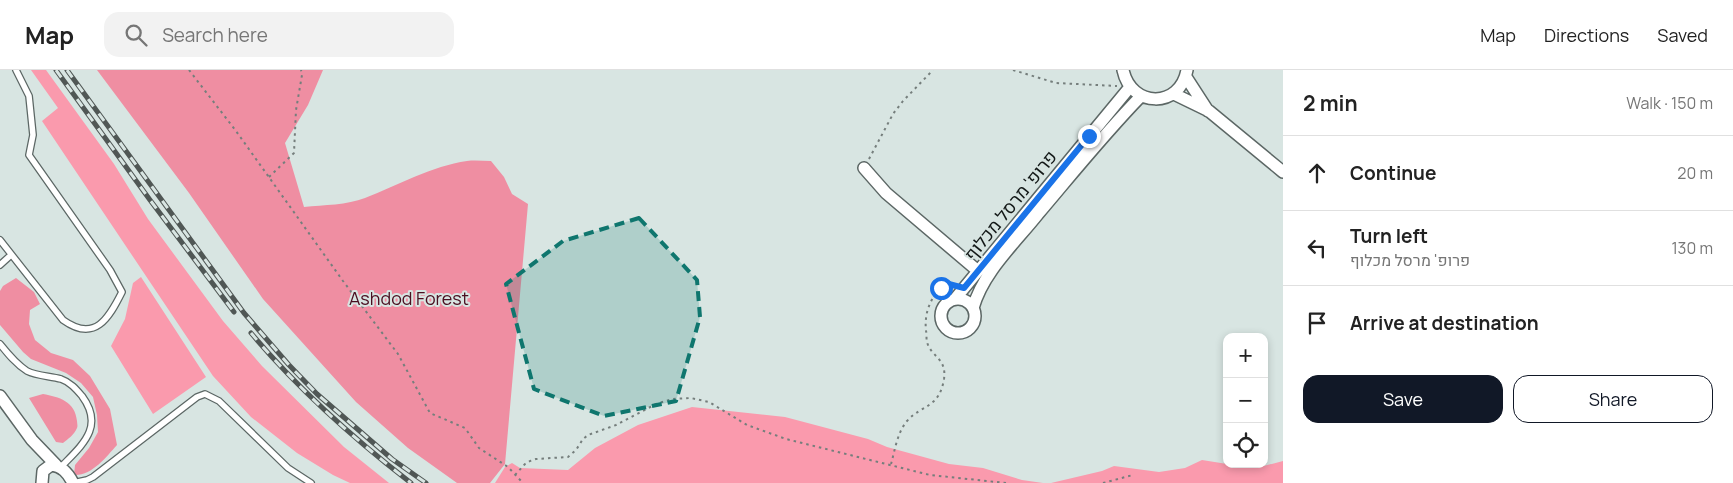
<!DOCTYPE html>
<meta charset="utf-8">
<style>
:root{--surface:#fff;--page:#f2f2f2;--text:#222;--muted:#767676;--line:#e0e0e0;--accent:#111827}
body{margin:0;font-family:Manrope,Heebo,sans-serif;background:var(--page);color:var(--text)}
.controls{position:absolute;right:15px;bottom:15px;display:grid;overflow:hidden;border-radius:10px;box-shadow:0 2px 8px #0003}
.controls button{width:45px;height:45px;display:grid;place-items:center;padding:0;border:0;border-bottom:1px solid var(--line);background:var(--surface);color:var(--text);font:25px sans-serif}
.stop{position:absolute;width:15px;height:15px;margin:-11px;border:4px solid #1a73e8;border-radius:50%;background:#fff}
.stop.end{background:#1a73e8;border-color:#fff;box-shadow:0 1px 5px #0008}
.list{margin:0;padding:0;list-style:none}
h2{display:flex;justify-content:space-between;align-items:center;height:65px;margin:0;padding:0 20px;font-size:21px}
h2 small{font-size:16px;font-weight:400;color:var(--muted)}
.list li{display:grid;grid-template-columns:32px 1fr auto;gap:15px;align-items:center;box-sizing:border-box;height:75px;padding:0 20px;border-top:1px solid var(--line)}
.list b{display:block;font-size:19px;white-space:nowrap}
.list p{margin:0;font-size:16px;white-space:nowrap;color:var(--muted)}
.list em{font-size:16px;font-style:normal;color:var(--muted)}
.actions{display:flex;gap:10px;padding:15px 20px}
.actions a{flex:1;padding:11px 0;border:1px solid var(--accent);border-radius:15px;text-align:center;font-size:18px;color:var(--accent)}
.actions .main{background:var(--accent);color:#fff}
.icon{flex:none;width:28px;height:28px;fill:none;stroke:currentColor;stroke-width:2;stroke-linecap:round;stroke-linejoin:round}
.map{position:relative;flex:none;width:1283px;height:413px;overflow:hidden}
header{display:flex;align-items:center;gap:30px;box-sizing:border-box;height:70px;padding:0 25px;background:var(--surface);border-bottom:1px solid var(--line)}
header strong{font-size:24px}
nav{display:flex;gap:28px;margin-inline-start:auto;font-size:18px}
.search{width:350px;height:45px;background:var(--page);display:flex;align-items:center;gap:12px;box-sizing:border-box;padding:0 18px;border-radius:15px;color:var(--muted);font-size:19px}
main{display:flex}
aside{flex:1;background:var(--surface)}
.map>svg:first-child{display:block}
</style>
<header>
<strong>Map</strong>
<div class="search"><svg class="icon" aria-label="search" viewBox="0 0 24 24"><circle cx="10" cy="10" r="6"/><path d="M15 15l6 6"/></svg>Search here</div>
<nav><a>Map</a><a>Directions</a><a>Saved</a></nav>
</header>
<main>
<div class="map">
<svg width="1283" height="413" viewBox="0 0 1283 413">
<rect width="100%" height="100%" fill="#d8e5e2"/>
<!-- green -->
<path fill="#fa9aad" d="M31,0H46L114,94L148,149L223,251L262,296L344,377L389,413H350L333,405L297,383L251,347L213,306L42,51L58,38Z
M141,207L206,307L153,344L111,276L125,249L133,213Z
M692,337L785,347L868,369L887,377L949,394L983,398L1022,410L1043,413H495L505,397L512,393L520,398L568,400L595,378L638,355Z
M1202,390L1227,394L1260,397L1283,391V413H1051L1102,401L1114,396L1159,402L1185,398Z"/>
<!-- forest -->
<path fill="#ef8ea2" d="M97,0H323L308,35L285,73L304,137C324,135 347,135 365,128C398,115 432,96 467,91C475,90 483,91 491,91L504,107L512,124L528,134L505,394L490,413H457L408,378L356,332L263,229L189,123Z
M16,208L34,222L40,234L30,240L29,254L35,270L51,283L73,290L90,306L110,339L117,375C106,387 92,406 74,405L75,395L89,378L98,362L97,345L93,327L81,313L66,303L31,289L23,282L0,255V221L3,216Z
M43,324C59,327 75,331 77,351C77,353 78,356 77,358C74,365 68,369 63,373L56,372L29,328Z"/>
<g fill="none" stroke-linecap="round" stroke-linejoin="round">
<defs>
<path id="service" d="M0,170L63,250C95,273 109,248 122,222L110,200L29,85L33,65L29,26L16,0
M0,195L11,185
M0,274C8,284 16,294 27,301C37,306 50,306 61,309C70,312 76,319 82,326C105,357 82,375 61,397
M73,413L87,410L93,407L197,327L205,324L219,331L288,398L311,413"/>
<path id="minor" d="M1123,0C1131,38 1180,39 1187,0
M1186,7L1208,41
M1174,24L1209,41L1283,102
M864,98L886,123L978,201
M941 246a17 17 0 1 1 34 0a17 17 0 1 1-34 0Z
M955,229L1130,17
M973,238C983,202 1015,173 1038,144C1072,104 1104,64 1141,26
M0,326L32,370L56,395
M42,413L43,401L51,395C62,396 68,403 73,413"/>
</defs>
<!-- service casing -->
<use href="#service" stroke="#5c6765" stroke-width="8"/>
<!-- minor casing -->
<use href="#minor" stroke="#5c6765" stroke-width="14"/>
<!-- path -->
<path stroke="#757e7c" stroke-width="2" stroke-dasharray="2.5 4" stroke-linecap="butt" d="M189,0L236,61L343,211L398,284L430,343L465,358L479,378L508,397L523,413
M1013,0L1056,13L1117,16
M869,89L893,44L903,31L933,0
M269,107L294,83L296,40L302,5L301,0
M891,394C895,380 897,363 907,351C922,334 939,339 944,309C947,288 931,287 927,272C926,269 927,264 926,261C924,241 931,227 945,213L952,215
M515,405L525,394L530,391L536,389L568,387L576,380L583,369L588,365L616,355L656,334L672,329L691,328L709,332L747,355L786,369L930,405L1006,413
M1103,413L1133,405"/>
<!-- service -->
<use href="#service" stroke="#fff" stroke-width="5.5"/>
<!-- minor -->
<use href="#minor" stroke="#fff" stroke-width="11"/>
<defs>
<path id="rail" d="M56,0L150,130L234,242
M67,0L244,243L289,295L317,324L392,389L426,413
M251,263C299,320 353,368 411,413"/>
</defs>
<!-- rail casing -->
<use href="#rail" stroke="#505755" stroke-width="5"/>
<!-- rail -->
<use href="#rail" stroke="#d8e5e2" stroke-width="3" stroke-dasharray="9" stroke-linecap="butt"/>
</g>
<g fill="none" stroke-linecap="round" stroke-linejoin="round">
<!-- route -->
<path stroke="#1a73e8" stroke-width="6" d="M941,218L945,213L964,218L1089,66"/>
</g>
<!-- marked area -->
<path fill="#0f766e" fill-opacity="0.2" stroke="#0f766e" stroke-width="4" stroke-dasharray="10 6" stroke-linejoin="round" d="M639,148L697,210L700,247L676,331L604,346L534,319L506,214L563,171Z"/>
<g text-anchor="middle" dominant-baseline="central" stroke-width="4" stroke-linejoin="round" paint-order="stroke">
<!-- street labels -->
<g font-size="18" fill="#131817" stroke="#d8e5e2">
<text transform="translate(1010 135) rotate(-51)">פרופ' מרסל מכלוף</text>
</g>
<!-- park labels -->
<g font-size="18" fill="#4b0f21" stroke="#d8e5e2">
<text x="409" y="228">Ashdod Forest</text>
</g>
</g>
</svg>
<div class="controls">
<button>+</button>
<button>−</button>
<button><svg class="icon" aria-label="locate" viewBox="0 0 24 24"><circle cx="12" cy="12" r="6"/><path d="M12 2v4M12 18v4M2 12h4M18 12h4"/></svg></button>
</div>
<div class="stop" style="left:941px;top:218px"></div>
<div class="stop end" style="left:1089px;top:66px"></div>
</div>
<aside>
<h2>2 min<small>Walk · 150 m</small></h2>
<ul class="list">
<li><svg class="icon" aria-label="ahead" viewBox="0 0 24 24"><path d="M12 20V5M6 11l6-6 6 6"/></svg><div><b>Continue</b></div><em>20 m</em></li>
<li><svg class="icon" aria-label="left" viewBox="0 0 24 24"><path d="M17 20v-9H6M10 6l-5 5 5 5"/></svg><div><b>Turn left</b><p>פרופ' מרסל מכלוף</p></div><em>130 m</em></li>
<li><svg class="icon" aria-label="arrive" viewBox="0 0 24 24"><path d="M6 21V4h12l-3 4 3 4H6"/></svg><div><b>Arrive at destination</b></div></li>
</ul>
<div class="actions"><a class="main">Save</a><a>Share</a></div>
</aside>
</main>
